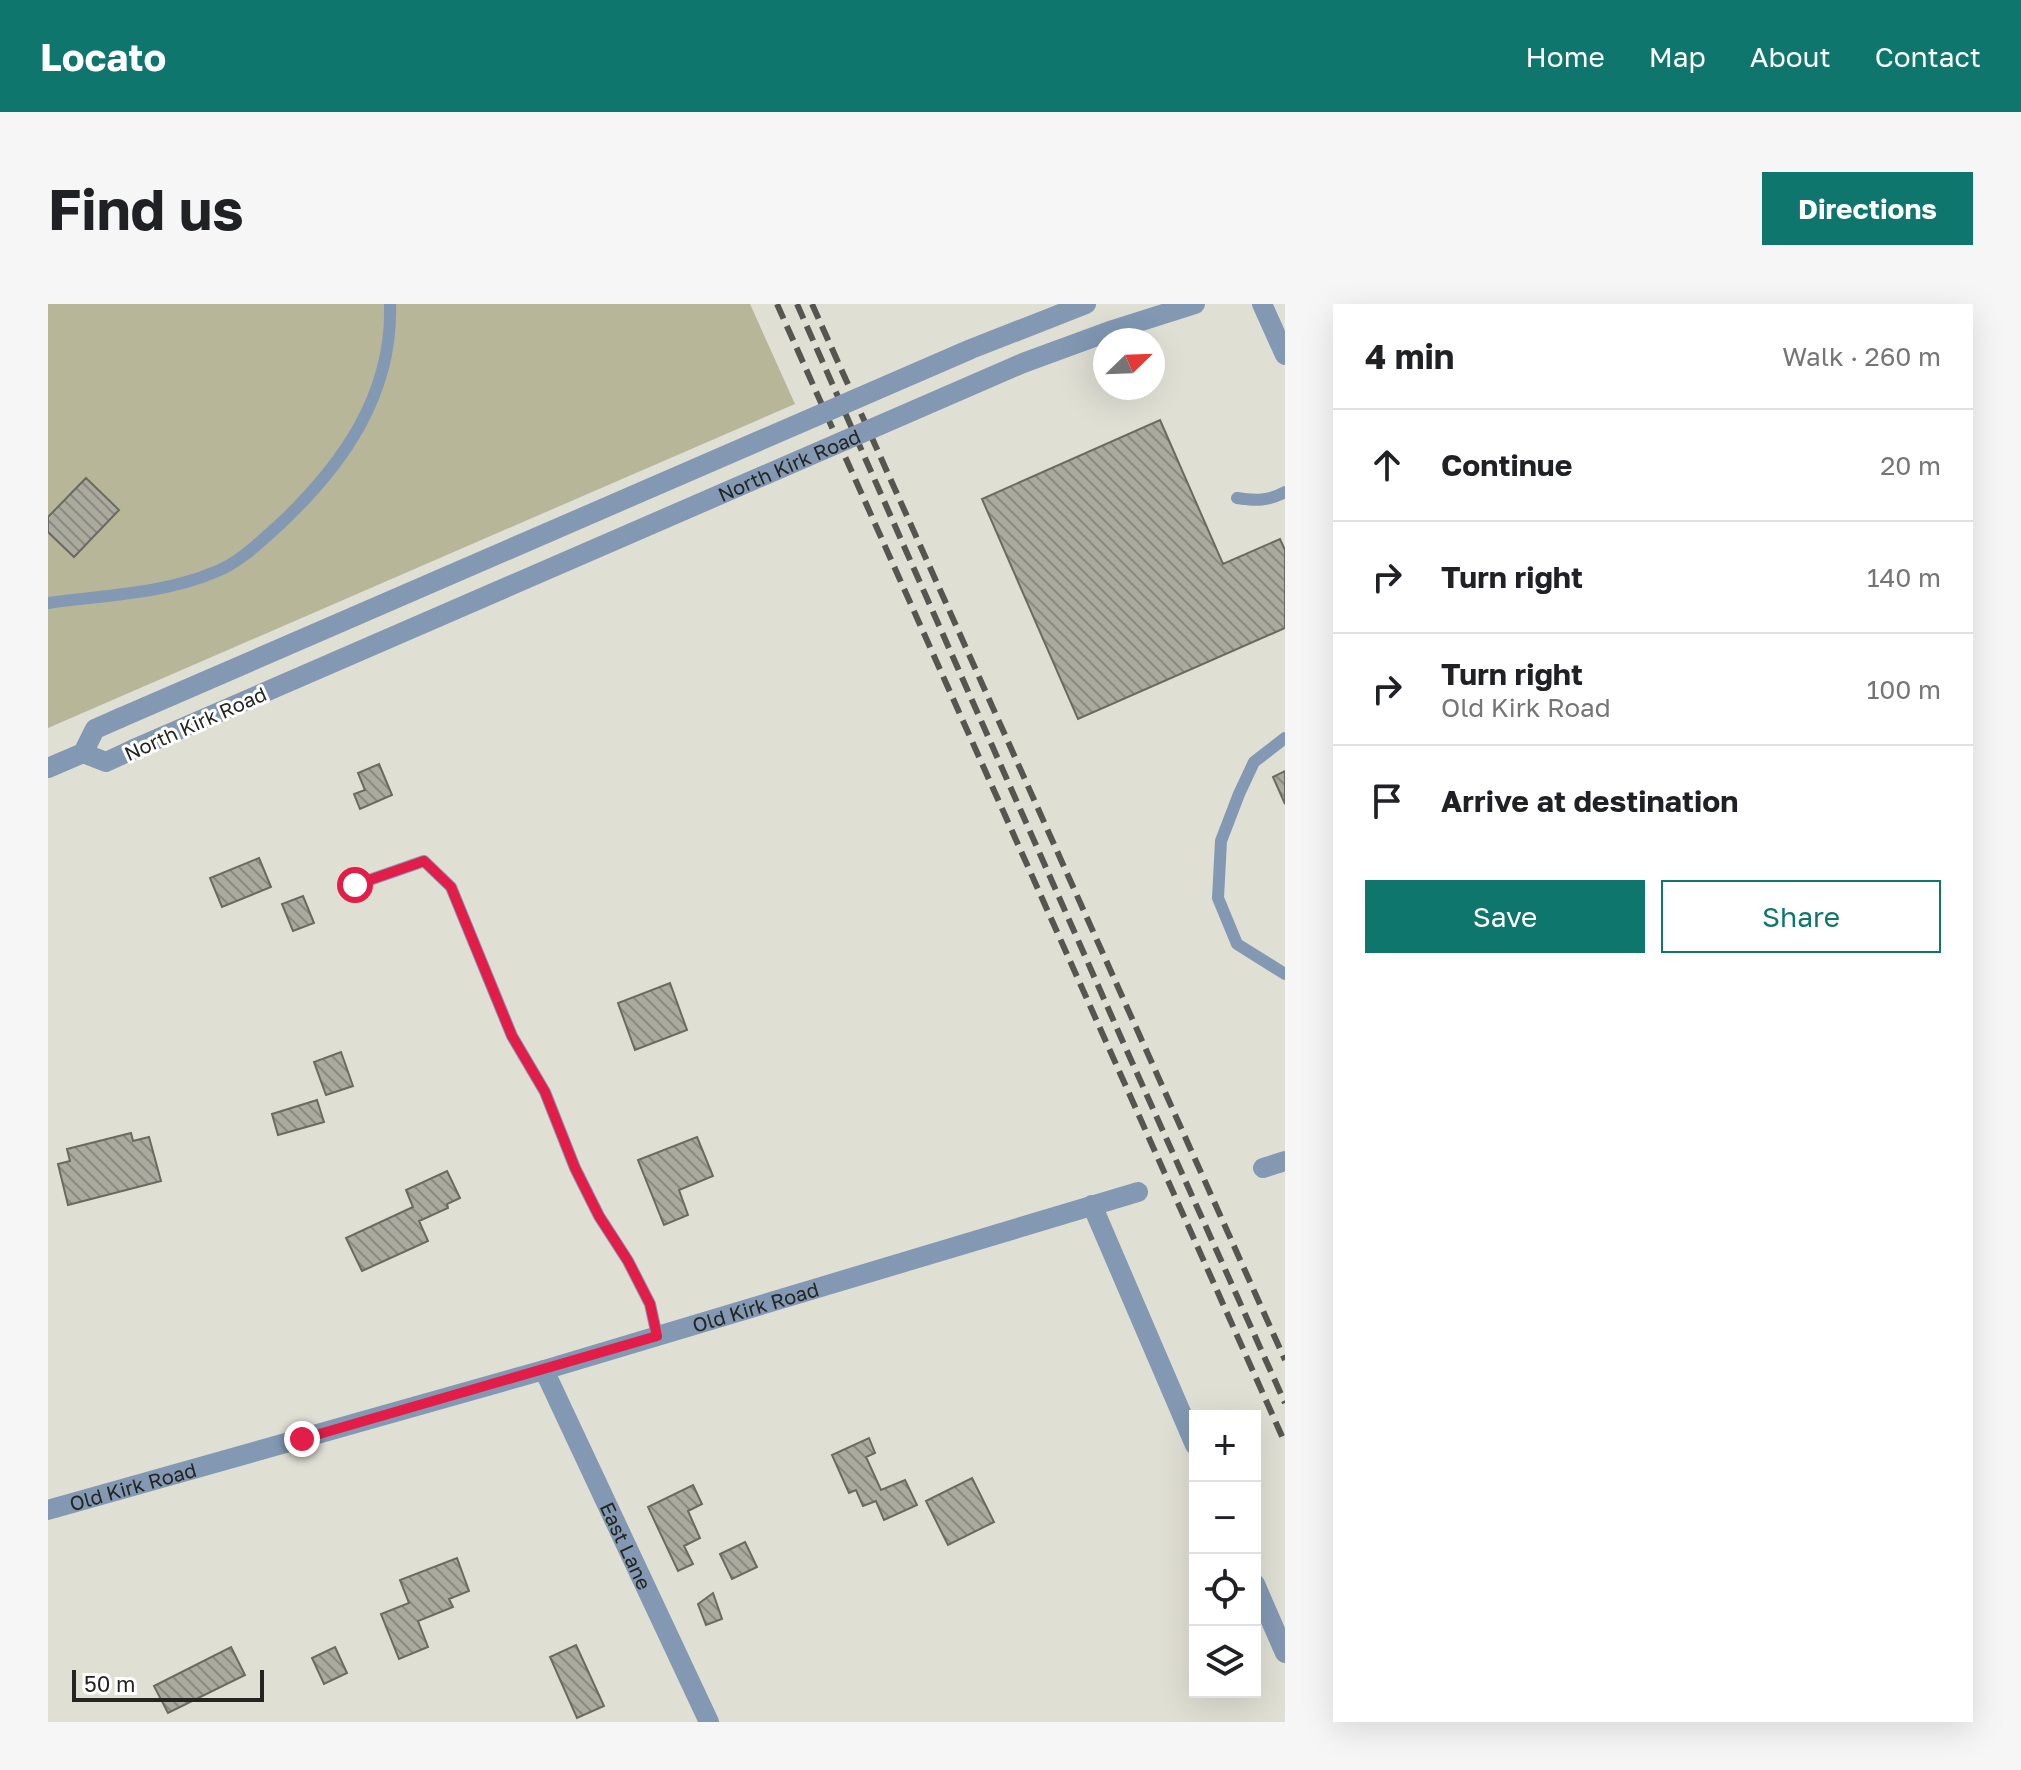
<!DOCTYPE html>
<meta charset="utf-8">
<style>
:root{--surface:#fff;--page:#f6f6f6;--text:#202124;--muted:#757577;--line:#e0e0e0;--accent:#0f766e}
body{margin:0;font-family:"Golos Text",sans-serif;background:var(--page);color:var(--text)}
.controls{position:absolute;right:24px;bottom:24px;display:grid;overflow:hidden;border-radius:0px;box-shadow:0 8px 32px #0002}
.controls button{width:72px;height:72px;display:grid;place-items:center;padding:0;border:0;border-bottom:2px solid var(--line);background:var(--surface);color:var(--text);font:40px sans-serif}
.compass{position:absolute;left:1045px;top:24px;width:72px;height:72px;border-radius:50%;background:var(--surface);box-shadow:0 8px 32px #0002;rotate:67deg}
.scale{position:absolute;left:24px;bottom:20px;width:192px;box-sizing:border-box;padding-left:8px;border:4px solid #242420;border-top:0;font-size:22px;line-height:28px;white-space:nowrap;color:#242420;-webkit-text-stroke:6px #fff;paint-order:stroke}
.stop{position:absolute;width:24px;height:24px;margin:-18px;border:6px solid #e11d48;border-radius:50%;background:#fff}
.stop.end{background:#e11d48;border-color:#fff;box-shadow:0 2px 8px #0008}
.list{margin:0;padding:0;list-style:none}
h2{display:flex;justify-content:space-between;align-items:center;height:104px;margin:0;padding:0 32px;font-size:34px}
h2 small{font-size:26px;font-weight:400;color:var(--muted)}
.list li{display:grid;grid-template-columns:52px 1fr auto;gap:24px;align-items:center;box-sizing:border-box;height:112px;padding:0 32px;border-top:2px solid var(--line)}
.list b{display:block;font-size:30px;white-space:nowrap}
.list p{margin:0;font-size:26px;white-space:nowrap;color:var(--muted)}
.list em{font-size:26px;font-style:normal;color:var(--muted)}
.actions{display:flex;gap:16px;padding:24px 32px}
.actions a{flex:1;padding:18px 0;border:2px solid var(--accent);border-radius:0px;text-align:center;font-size:28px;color:var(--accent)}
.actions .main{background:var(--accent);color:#fff}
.icon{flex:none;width:44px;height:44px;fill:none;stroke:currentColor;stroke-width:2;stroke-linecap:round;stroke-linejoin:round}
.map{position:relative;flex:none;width:1237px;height:1418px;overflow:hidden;border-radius:0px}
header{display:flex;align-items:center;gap:48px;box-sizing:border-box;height:112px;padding:0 40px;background:var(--accent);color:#fff}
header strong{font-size:38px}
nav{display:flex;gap:44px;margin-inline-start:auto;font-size:28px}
.intro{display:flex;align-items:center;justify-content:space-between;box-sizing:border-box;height:192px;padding:0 48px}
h1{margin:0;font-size:56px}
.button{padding:20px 36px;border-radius:0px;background:var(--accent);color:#fff;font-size:28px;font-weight:700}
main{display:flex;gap:48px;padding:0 48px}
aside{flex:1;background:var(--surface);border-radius:0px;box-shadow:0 8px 32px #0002}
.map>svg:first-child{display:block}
</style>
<header>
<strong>Locato</strong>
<nav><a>Home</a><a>Map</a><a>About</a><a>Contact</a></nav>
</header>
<div class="intro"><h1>Find us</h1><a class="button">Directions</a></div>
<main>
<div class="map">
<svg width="1237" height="1418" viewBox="0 0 1237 1418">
<defs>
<pattern id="building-back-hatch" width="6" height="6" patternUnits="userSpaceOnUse" patternTransform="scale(2)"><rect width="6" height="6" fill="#aaaa9f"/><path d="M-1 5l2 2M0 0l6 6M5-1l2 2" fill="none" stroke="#8a8a81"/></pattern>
</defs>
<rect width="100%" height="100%" fill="#e0dfd4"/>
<!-- grass -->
<path fill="#b8b698" d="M0,0H702L747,100L0,424Z"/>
<!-- building -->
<path fill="url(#building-back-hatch)" stroke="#6b6a60" stroke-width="2" d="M1112,116L1175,260L1232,235L1237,246V324L1030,415L934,195Z
M38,174L71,206L26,253L0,228V213Z
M331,460L344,491L312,505L306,490L317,486L310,469Z
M1237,467V500L1225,473Z
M211,554L223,583L174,603L162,574Z
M255,592L266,619L245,627L234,600Z
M622,679L639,726L587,746L570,699Z
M293,748L305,782L278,791L266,758Z
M269,796L276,818L230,831L224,810Z
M83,829L85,837L101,833L113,877L20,901L10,860L22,857L19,845Z
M649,833L665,872L631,886L640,911L616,921L590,856Z
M399,867L412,894L399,900L400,904L371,917L380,937L314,967L298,934L365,903L358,886Z
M821,1134L827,1149L818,1153L833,1186L857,1176L869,1201L836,1216L828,1197L815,1202L808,1186L801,1189L784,1151Z
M924,1174L946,1218L900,1241L878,1197Z
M645,1181L654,1200L640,1207L652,1234L636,1242L645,1260L630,1267L600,1203Z
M697,1238L709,1263L684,1275L672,1250Z
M409,1254L421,1287L401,1295L405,1303L370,1317L380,1343L351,1355L333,1310L361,1299L352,1276Z
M665,1289L674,1315L658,1321L650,1300Z
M528,1341L556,1402L529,1414L502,1353Z
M183,1343L197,1371L120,1409L106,1382Z
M287,1343L299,1369L276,1380L264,1354Z"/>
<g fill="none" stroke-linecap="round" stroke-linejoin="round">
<!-- service -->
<path stroke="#8298b3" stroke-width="12" d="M1189,194C1208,197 1220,197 1237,188
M0,299C56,291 115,290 167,268C191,259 212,238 231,221C294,162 345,91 342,0
M1237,434L1206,458L1191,490L1173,537L1170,594L1189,640L1237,670
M307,581L376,557L403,583L464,732L497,788L527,864L551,912L580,957L602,1000L609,1032"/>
<!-- minor -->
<g stroke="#8298b3" stroke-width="20">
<path d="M1214,0L1237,51"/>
<path d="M1215,864L1237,857"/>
<path d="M1044,901L1147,1141"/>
<path id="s1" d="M496,1066L661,1418"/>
<path id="s2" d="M0,1206L496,1066L1090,888"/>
<path d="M1207,1280L1237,1349"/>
</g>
<!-- tertiary -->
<path stroke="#8298b3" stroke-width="20" d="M35,449L58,458L86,445
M35,449L47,425L72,414
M0,464L35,449"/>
<!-- rail -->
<path stroke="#565650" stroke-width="6" stroke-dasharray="16 8" stroke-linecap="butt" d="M729,0L1237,1139
M749,0L1075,738L1237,1099
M764,0L1237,1056"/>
<!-- tertiary-bridge -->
<g stroke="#8298b3" stroke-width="20">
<path d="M72,414L923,45L1038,0"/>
<path id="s3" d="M86,445L975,59L1065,26L1147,0"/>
</g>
</g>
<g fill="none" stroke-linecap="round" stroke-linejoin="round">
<!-- route -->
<path stroke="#e11d48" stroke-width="10" d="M254,1135L609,1032L602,1000L580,957L551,912L527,864L497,788L464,732L403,583L376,557L307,581"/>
</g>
<g text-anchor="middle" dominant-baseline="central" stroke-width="6" stroke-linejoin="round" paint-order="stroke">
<!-- street labels -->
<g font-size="20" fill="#242420" stroke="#fff">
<text stroke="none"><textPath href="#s3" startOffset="714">North Kirk Road</textPath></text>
<text transform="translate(147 419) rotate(-24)">North Kirk Road</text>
<text stroke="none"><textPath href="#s2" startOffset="736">Old Kirk Road</textPath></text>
<text stroke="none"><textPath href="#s2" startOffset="88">Old Kirk Road</textPath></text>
<text stroke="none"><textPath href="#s1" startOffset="194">East Lane</textPath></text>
</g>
</g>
</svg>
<div class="controls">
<button>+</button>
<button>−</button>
<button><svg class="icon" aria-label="locate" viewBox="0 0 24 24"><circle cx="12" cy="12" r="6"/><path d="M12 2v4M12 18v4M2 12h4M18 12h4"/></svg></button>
<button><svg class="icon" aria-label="layers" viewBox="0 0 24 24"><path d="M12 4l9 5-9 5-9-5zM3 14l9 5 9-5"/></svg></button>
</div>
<svg class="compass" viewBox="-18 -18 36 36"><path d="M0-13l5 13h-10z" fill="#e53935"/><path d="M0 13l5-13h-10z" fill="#757577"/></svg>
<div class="scale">50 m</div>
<div class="stop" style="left:307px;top:581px"></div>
<div class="stop end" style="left:254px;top:1135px"></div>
</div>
<aside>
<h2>4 min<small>Walk · 260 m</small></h2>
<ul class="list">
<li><svg class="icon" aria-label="ahead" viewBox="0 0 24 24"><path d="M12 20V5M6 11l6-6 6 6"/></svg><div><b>Continue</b></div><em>20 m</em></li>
<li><svg class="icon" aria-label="right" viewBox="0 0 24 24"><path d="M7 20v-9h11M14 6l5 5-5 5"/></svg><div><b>Turn right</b></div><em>140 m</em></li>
<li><svg class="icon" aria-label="right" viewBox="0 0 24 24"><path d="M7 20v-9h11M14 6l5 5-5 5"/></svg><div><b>Turn right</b><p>Old Kirk Road</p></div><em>100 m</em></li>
<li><svg class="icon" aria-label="arrive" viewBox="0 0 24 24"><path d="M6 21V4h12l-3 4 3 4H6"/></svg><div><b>Arrive at destination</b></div></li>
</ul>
<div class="actions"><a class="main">Save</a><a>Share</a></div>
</aside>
</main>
